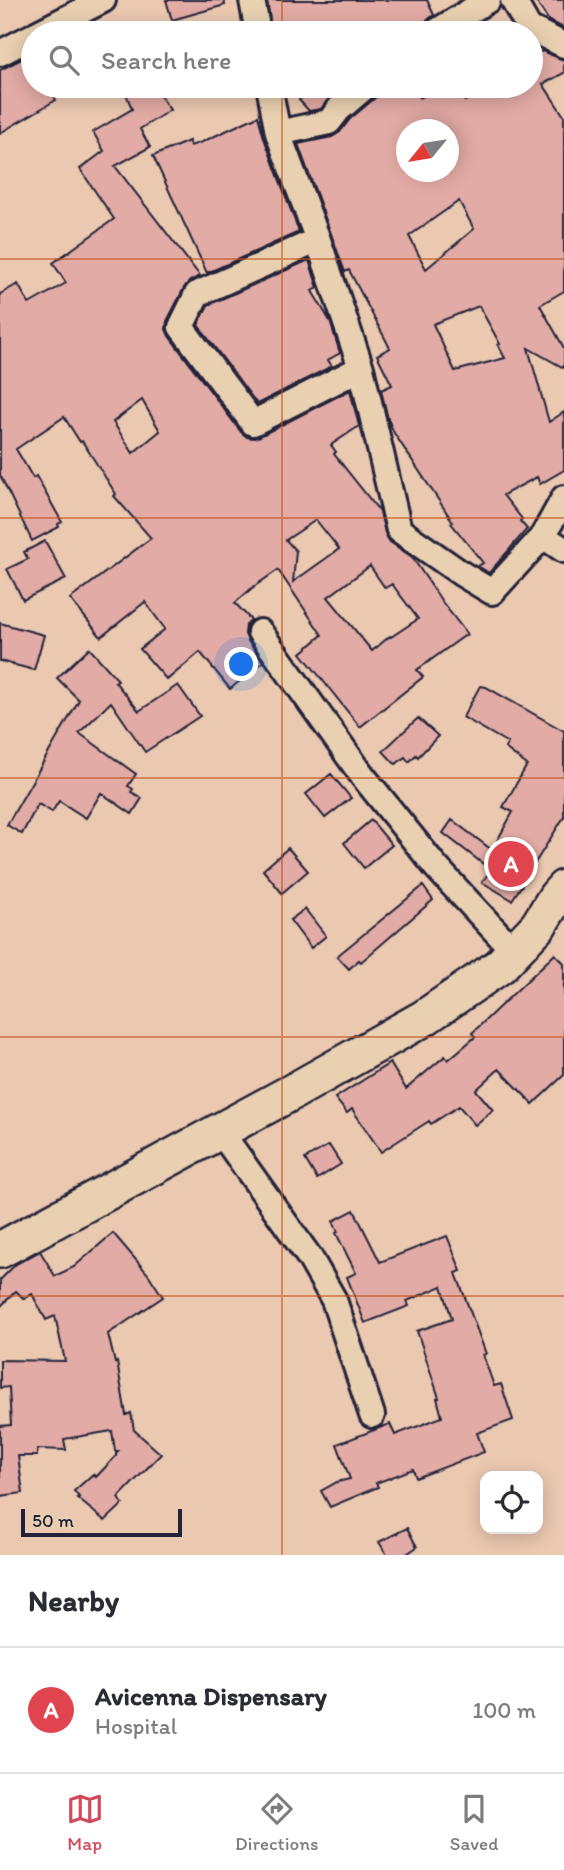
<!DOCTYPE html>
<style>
:root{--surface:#fff;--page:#f7f7f7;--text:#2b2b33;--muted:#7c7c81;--line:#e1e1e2;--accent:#d1495b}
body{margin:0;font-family:Itim,sans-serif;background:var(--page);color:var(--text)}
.controls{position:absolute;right:21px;bottom:21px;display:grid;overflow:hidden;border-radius:14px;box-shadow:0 4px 18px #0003}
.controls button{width:63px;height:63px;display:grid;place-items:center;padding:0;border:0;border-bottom:2px solid var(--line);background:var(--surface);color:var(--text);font:35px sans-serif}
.compass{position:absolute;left:396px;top:119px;width:63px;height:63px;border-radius:50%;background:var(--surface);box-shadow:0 4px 18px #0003;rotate:240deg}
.scale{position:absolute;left:21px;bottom:18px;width:161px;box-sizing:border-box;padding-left:7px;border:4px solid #22223b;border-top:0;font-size:19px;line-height:24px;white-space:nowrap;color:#22223b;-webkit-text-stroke:5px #e9d0b1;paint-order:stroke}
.you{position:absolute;left:242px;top:665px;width:24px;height:24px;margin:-18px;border:5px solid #fff;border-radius:50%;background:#1a73e8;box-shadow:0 0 0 10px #1a73e833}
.badge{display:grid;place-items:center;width:46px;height:46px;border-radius:50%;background:var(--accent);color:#fff;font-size:23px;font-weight:700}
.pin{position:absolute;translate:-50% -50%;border:4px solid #fff;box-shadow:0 2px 7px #0006}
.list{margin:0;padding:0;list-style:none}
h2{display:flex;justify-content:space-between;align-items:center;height:91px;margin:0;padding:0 28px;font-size:30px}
h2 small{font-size:23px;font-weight:400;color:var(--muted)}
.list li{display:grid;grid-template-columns:46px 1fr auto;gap:21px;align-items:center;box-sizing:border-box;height:126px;padding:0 28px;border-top:2px solid var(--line)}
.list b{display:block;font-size:26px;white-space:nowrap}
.list p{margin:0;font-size:23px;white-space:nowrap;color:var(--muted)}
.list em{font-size:23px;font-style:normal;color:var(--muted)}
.icon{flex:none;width:38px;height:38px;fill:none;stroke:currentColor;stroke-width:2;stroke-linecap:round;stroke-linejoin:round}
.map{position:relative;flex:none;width:564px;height:1555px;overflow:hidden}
.search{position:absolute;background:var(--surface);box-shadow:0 4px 18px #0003;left:21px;right:21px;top:21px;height:77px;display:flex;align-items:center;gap:18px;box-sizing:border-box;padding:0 24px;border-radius:38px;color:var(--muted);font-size:26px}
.sheet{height:217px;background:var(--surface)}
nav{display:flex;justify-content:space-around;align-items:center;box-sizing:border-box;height:98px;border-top:2px solid var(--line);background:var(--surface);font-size:19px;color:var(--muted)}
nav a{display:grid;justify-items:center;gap:4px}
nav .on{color:var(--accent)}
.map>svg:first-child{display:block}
</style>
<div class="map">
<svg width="564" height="1555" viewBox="0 0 564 1555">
<rect width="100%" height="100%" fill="#ebc8b0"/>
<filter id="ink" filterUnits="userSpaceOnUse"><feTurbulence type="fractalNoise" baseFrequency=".0143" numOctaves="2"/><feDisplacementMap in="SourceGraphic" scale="14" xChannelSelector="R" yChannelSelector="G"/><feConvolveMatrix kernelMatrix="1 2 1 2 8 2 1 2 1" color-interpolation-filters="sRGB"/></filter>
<g filter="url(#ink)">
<!-- building -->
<path fill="#e3aba5" stroke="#22223b" stroke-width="2" fill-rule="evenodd" d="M166,0H224L225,5L172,20Z
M267,0H427L434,15L426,21L420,27L410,33H272Z
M535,0H564V28L549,21Z
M542,51L564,60V73L543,84L564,116V291L540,305L564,348V368L528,348L549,422L564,412V470L540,484L537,477L503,495L522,519L520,521L527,529L489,573L478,566L483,563L451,523L453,522L394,433L388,419L381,390L392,385L377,355L390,348L349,270L345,272L298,144L332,137L340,132L350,119L376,97L380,92L381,86H410L420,98L441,86H456L465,101L487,86H531V57ZM407,130H449V172H407ZM459,201L474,229L426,269L409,236ZM479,306L500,344L498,345L505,358L455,371L433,324Z
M33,53V86H48L56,100L0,133V70Z
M123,86H154L170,110L140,129L150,147L115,166L200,276L190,281L184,288L167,321L166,329L169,336L241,432L247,437L254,438L260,436L350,390L359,426L331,445L336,452L334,454L380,512L385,533L390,542L412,557L443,603L467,634L417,670L423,677L360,727L301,653L322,635L278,570L252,588L235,603L251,620L246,625L245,634L248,641L263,662L230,689L200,652L167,680L140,649L165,629L145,602L101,637L70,599L151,538L114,496L116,494L82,441L80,442L64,417L16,449L33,478L36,476L62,522L58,524L59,527L32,541L0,475V294L18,284L29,304L66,283L53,263L114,219L80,169L104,151L93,132L132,109ZM142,400L160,431L133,453L113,422ZM316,520L339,549L293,582L296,551L286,540ZM370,566L385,588L392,584L418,619L391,637L390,636L372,651L328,597Z
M314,86H343L329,98L321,109L309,111L299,100Z
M258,116L264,138L299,232L207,273L153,156L189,141L190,146L202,142Z
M309,260L318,288L312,291L330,321L340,353L328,360L332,366L257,404L198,325L208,305Z
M45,541L66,579L23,600L7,569L28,559L24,552Z
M0,623L44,635L34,670L0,661Z
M89,648L118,680L115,682L139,711L178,685L200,716L145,752L111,702L79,733L136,774L128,786L133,789L131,792L142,798L132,814L101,793L86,818L59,801L52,812L38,804L22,834L7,825L79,700L57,678Z
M480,686L486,687L564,731V817L528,874V879L524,882L512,900L482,882L491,870L443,833L452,820L492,850L513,812L503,807L527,765L505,748L508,743L463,717Z
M418,718L438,736L418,757L416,755L409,762L405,757L396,764L394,763L383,751Z
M331,774L351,798L325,818L306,794Z
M371,820L392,845L364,868L344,843Z
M288,848L308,871L282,893L263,870Z
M423,886L433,900L361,962L359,960L349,969L337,956Z
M305,909L326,936L311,948L290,920Z
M555,954L564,963V1075L533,1104L499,1069L476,1090L493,1110L475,1125L459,1106L431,1124L429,1121L381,1152L352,1109L347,1113L335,1098L390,1063L406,1089L445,1056L448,1060L475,1037L472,1033Z
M329,1145L341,1164L317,1179L305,1159Z
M354,1210L380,1262L447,1236L461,1271L456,1273L486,1354L483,1355L494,1386L501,1384L513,1420L477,1433L484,1452L416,1478L413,1469L376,1483L378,1487L330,1507L321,1491L337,1482L350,1479L337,1444L390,1424L395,1435L442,1417L437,1398H439L417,1331L452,1319L442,1286L407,1301L409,1306L365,1323L347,1277L356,1273L336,1233L338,1232L333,1221Z
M113,1233L148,1274L163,1297L108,1334L115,1363L117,1362L126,1415L131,1413L134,1430L161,1454L118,1498L123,1504L105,1521L77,1498L79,1497L74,1491L93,1474L96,1477L116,1456V1453L118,1451H115L112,1431L64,1439L66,1450L37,1449V1456H18L23,1493L0,1496V1426L11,1425L9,1387L0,1388V1360L65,1361L55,1316L46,1320L32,1294L24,1299L16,1291L0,1307V1280L16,1264L40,1251L55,1276L74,1267Z
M407,1528L417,1547L405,1555H387L379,1542Z"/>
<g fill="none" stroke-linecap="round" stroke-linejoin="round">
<defs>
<path id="street" d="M252,0L258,33
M513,0L529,28L564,45
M38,33L103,0
M434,33L488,0
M0,53L33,36
M269,86L278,133
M366,86L339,109L329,122L278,133L318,240L361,368L399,530L462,574L492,592L543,536L564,550
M318,240L197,294L181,327L253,423L361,368
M543,536L564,498
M260,632L362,775L436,867L514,951
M220,1131L310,1258L334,1300L372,1415"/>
<path id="secondary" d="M0,1250L294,1091L424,1018L500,966L538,926L556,897L564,888"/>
</defs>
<!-- street casing -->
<use href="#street" stroke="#22223b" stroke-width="30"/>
<!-- secondary casing -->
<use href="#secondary" stroke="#22223b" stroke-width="40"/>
<!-- street -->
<use href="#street" stroke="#e9d0b1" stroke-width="24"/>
<!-- secondary -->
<use href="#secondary" stroke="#e9d0b1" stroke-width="35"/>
</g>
</g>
<!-- grid -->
<path fill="none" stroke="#c04e15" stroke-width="2" stroke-opacity="0.55" d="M282,0V33M282,86V1555M0,259H564M0,518H564M0,778H564M0,1037H564M0,1296H564"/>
</svg>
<div class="controls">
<button><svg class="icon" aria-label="locate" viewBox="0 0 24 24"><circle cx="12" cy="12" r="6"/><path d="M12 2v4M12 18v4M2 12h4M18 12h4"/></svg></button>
</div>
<svg class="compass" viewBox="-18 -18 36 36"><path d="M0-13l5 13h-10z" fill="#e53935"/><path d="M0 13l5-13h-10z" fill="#7c7c81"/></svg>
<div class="scale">50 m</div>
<div class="you"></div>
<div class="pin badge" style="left:511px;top:864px;background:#e0444e">A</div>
<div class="search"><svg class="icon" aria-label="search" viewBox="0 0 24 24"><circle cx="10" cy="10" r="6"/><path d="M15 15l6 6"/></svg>Search here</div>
</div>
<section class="sheet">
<h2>Nearby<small></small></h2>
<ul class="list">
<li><span class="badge" style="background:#e0444e">A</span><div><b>Avicenna Dispensary</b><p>Hospital</p></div><em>100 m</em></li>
</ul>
</section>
<nav>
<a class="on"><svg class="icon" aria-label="map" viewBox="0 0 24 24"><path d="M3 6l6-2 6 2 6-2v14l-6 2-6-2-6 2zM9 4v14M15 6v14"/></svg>Map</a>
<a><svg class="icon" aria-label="directions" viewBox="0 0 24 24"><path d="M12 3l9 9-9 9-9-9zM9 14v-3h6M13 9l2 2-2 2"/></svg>Directions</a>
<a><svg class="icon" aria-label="saved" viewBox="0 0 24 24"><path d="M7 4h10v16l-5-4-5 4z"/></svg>Saved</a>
</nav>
